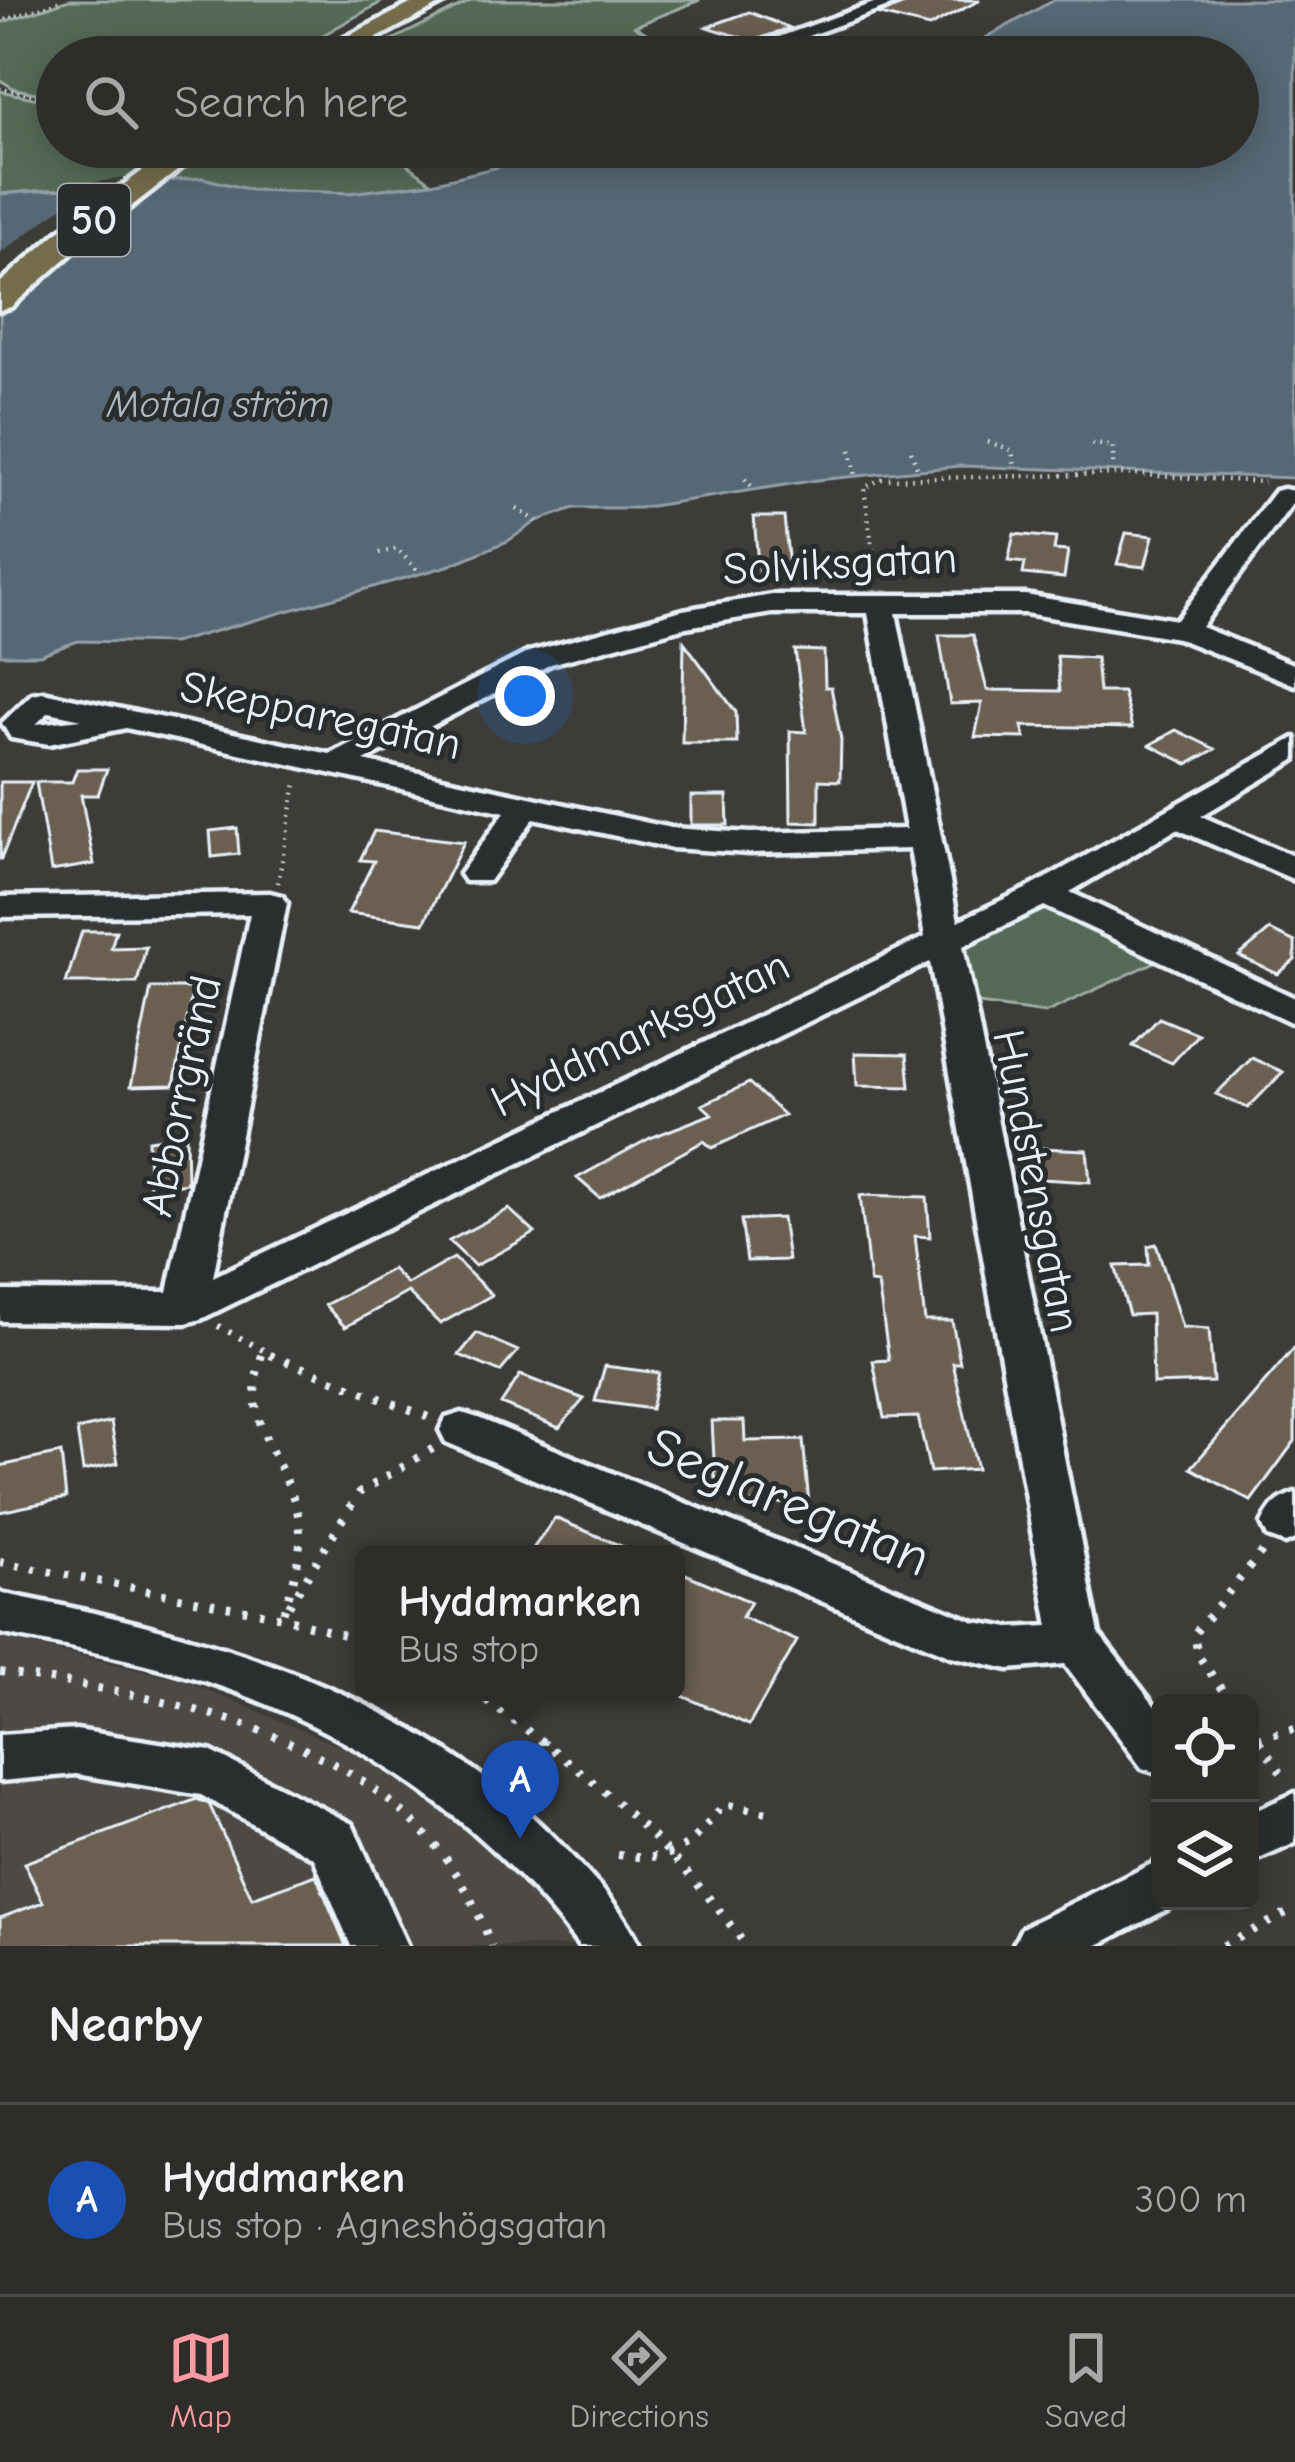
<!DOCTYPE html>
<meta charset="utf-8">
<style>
:root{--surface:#2e2d2a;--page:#363532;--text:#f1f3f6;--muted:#a7a8a8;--line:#494947;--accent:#ff9aa2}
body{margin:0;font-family:"Comic Neue",sans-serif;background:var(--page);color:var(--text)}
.controls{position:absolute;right:36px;bottom:36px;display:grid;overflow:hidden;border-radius:18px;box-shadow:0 6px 30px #0003}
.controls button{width:108px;height:108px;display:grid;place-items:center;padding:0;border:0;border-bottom:3px solid var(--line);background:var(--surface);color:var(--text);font:60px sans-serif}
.you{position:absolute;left:525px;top:696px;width:42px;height:42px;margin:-30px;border:9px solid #fff;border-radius:50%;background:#1a73e8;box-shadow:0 0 0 18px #1a73e833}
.badge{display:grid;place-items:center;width:78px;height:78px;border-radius:50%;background:var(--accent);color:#fff;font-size:39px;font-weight:700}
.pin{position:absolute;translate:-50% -99px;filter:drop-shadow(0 3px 6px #0008)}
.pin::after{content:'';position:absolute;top:63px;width:42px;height:36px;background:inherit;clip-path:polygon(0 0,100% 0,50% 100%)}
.popup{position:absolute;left:355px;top:1545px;width:330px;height:156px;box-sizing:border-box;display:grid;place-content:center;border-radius:18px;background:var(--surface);filter:drop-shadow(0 3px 9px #0005);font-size:39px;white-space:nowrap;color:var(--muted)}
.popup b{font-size:45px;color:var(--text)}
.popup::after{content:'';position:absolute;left:50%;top:100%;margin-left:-24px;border:24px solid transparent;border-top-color:var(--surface)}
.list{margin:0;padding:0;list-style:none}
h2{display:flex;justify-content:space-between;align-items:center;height:156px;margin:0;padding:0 48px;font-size:51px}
h2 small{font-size:39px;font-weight:400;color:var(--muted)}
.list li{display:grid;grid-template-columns:78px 1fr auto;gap:36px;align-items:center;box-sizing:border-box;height:192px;padding:0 48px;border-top:3px solid var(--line)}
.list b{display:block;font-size:45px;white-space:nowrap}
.list p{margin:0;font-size:39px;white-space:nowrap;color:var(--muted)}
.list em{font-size:39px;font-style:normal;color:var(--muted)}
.icon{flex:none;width:66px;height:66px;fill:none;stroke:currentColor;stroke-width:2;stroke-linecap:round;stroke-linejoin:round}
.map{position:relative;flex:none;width:1295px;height:1946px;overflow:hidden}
.search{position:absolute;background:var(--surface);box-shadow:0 6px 30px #0003;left:36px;right:36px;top:36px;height:132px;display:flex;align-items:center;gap:30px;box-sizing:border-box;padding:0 42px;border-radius:66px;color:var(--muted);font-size:45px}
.sheet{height:348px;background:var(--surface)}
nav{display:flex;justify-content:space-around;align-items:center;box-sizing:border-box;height:168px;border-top:3px solid var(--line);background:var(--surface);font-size:33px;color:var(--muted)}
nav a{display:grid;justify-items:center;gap:6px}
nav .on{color:var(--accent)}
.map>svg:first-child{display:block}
</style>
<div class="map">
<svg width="1295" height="1946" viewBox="0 0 1295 1946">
<rect width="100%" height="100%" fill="#3d3c38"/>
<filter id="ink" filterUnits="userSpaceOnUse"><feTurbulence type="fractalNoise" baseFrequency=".00833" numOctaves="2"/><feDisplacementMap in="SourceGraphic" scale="24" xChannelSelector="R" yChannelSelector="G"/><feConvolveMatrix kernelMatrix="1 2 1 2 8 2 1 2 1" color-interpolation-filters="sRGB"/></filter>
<g filter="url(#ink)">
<!-- built -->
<path fill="#4d4944" d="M0,1638L184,1680L334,1744L428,1768L604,1946H0Z"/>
<!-- green -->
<path fill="#546a56" stroke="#9eaea7" stroke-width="3" d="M69,0H385L284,57H57V97L15,89L0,80V23Z
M473,0H700L635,26L685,57H358Z
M0,91L57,103V147H385L432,183L350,193L251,190L202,178L0,194Z
M1046,909L1168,956L1045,1013L956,1001L948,949Z"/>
<!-- water -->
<path fill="#576874" stroke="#919fa9" stroke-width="3" d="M1054,0H1295V478L961,466L817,480L639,508H574L537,521L508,541L448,566L173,643L78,641L40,655H0V194L202,178L251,190L350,193L432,183L580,147H1238V57H951Z"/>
<!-- pier -->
<path fill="#3d3c38" d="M160,173L47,270L0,313V254L95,182Z"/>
<!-- building -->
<path fill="#6a5f51" stroke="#e8f1f8" stroke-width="3" d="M911,0H980L929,27L880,15Z
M749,12L790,28L753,41L707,27Z
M754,517H784L790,576H759Z
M1126,533L1153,536L1145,567L1117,564Z
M1014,534L1056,538L1054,550L1068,551L1064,578L1023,574L1025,563L1008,561Z
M939,635H973L987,690L1060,691L1057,656L1096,658L1099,692H1123L1132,728L1022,726L1025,738L975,737L982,703L950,704Z
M684,642L736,712L737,743H682Z
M795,650L824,651L825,687H831L841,740L840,781L819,780V823L791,822L790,731L806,732Z
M1176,730L1215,749L1188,764L1150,745Z
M77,769H107L98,795H81L94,864L51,871L36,782H72Z
M0,782H32L1,859H0Z
M691,796H727L728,825H691Z
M237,828L239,854L212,857L210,831Z
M374,831L464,842L424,923L348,913L374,861L360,860Z
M1270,930L1295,942V960L1278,974L1239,956Z
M82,931H116L111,948L146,947L137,983H66Z
M151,988H193L174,1085L131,1086Z
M1159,1018L1198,1034L1172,1063L1133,1046Z
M855,1053L907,1054L910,1087L857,1086Z
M1252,1058L1283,1072L1248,1108L1216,1094Z
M749,1083L784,1115L712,1148L704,1141L600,1198L577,1178L650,1138L712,1114L702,1105Z
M186,1135L187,1183L149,1188L148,1140Z
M1039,1148L1087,1150L1090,1182L1042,1179Z
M860,1195L927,1197L930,1237L915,1236L925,1321H952L960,1363H953L977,1469L930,1472L918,1417L884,1418L873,1361L889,1360L878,1284L870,1283Z
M509,1209L535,1233L475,1266L449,1241Z
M782,1218L788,1260L747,1261L741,1220Z
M1156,1244L1182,1327L1209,1329L1213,1382L1153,1384L1151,1314L1129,1315L1115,1266L1149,1265L1148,1246Z
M454,1258L492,1295L440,1324L408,1292L345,1327L325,1305L392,1269L407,1284Z
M477,1333L518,1351L500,1372L459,1355Z
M1295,1347V1441L1251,1501L1191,1468Z
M605,1366L659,1373L651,1409L595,1401Z
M520,1375L584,1399L559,1428L501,1404Z
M712,1421H744L745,1441L803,1440L809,1503L738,1504L737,1478H715Z
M111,1422L118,1463L83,1471L77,1430Z
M61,1453L66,1498L0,1512V1466Z
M555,1518L640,1554H529Z
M676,1570L751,1602L742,1617L797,1641L749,1725L676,1693Z
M197,1799L209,1804L252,1898L316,1875L346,1946H0V1918L43,1902L24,1863Z"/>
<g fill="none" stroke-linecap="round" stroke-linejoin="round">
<defs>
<path id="minor" d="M882,0H907L750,57H723Z
M1284,489L1293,491L1295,500L1201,627L1295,665V685L1177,638L1025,613H896L958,921L1032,886L1295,738V760L1201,816L1295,857V880L1177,829L1070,892L1295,998V1024L1044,906L963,946L1099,1634L1160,1713V1774L1142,1768L1065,1664L1009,1669L951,1656L446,1442L440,1430L446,1418L462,1413L478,1418L975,1622L1009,1628L1049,1626L930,962L201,1319L186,1323L0,1321V1291L168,1292L250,914L0,917V897L270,893L282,896L287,903L213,1277L925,937L910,849L750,853L671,848L534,818L489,881H465L460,874L505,812L126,728L49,744L11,738L2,723L32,694L43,692L330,754L529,652L683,610L772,595H1025L1177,620L1275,491ZM772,613H868L906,829L750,833L671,828L364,761L551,664L686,627ZM49,712L82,719L36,724Z
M1295,1493V1539L1285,1543L1268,1537L1262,1524C1270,1507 1277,1499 1295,1493Z
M0,1593C209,1634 416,1692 567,1851C594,1880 624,1910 640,1946H579C486,1821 352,1729 205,1681C138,1659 68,1647 0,1633Z
M76,1730L210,1751L352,1824L407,1946H351L314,1858L201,1795L76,1774L0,1781V1735Z
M1295,1793V1843L1250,1863V1813Z
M1160,1860V1901L1179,1903L1096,1946H1013L1022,1928Z"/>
<path id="highway" d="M418,0H449L341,57H308Z
M176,147H208L80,246L11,307L0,310V283L58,232Z"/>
</defs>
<!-- minor casing -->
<use href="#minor" stroke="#e8f1f8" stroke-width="9"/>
<!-- highway casing -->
<use href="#highway" stroke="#e8f1f8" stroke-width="9"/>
<!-- path-far3 -->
<path stroke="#e8f1f8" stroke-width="3" stroke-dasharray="1.5 4.5" stroke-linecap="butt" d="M0,21L62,0
M0,88L57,100"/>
<!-- path-far2 -->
<path stroke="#e8f1f8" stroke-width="4.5" stroke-dasharray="1.5 6" stroke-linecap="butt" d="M988,442L1012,450L1015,467
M1092,444L1113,446V469
M851,450L856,476
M911,451L918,470
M745,479L755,490
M517,509L537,521
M379,553L397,549L420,573
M877,580L864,488L881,479L1124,474L1264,482
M278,883L296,783"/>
<!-- path-far1 -->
<path stroke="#e8f1f8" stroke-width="6" stroke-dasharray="3 9" stroke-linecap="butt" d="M218,1326L278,1358
M261,1358L263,1352"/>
<!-- path -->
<path stroke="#e8f1f8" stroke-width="8" stroke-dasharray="4.5 12" stroke-linecap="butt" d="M262,1355C238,1424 284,1453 298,1515C305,1550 293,1584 282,1617
M270,1355L431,1418
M0,1562L282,1617L364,1641
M289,1606L359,1493L434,1448
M0,1672C152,1695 343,1726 444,1856C465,1883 479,1915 492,1946
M472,1692C580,1764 670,1840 746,1946
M1231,1703L1198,1655L1194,1634L1263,1551
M1250,1728L1286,1780
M1258,1738L1295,1729
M544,1740L541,1759L546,1787
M618,1855C678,1863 688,1848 724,1804L777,1815
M1223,1946L1295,1909"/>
<!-- minor -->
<use href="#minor" fill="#2a2d2e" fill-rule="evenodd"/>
<!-- highway -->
<use href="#highway" fill="#746c4b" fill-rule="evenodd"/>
</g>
</g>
<g text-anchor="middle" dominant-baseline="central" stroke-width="10" stroke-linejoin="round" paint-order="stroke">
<!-- far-water labels -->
<g font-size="39" font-style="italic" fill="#aebac3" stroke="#2a2d2e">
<text x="218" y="404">Motala ström</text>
</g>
<!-- shield labels -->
<rect fill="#2a2d2e" stroke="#afb6bb" stroke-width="3" x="58" y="184" width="72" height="72" rx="9"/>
<g font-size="42" font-weight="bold" fill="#e8f1f8">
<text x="94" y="220">50</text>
</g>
<!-- street labels -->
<g font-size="45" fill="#e8f1f8" stroke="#2a2d2e">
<text transform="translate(840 563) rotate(-3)">Solviksgatan</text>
<text transform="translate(321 715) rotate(12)">Skepparegatan</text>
<text transform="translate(640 1033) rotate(-26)">Hyddmarksgatan</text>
<text transform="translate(181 1096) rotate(-78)">Abborrgränd</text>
<text transform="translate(1037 1181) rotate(79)">Hundstensgatan</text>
</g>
<!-- near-street labels -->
<g font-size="54" fill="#e8f1f8" stroke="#2a2d2e">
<text transform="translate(789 1502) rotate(23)">Seglaregatan</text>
</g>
</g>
</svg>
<div class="controls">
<button><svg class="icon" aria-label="locate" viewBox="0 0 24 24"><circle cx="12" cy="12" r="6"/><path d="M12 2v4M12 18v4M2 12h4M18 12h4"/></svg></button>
<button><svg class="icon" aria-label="layers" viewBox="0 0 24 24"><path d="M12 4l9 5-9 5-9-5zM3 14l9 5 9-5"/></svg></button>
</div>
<div class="you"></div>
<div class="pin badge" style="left:520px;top:1839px;background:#1a4fb4">A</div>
<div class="popup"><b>Hyddmarken</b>Bus stop</div>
<div class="search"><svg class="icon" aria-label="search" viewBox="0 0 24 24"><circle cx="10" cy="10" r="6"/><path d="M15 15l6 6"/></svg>Search here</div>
</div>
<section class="sheet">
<h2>Nearby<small></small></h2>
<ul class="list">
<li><span class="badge" style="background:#1a4fb4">A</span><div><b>Hyddmarken</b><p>Bus stop · Agneshögsgatan</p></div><em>300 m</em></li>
</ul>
</section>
<nav>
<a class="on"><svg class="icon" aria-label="map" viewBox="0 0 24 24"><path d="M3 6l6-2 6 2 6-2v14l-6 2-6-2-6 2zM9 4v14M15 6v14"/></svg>Map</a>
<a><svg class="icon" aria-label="directions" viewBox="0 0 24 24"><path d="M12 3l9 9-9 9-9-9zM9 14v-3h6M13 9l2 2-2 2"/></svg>Directions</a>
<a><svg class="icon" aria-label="saved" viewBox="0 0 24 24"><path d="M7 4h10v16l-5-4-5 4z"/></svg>Saved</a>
</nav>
